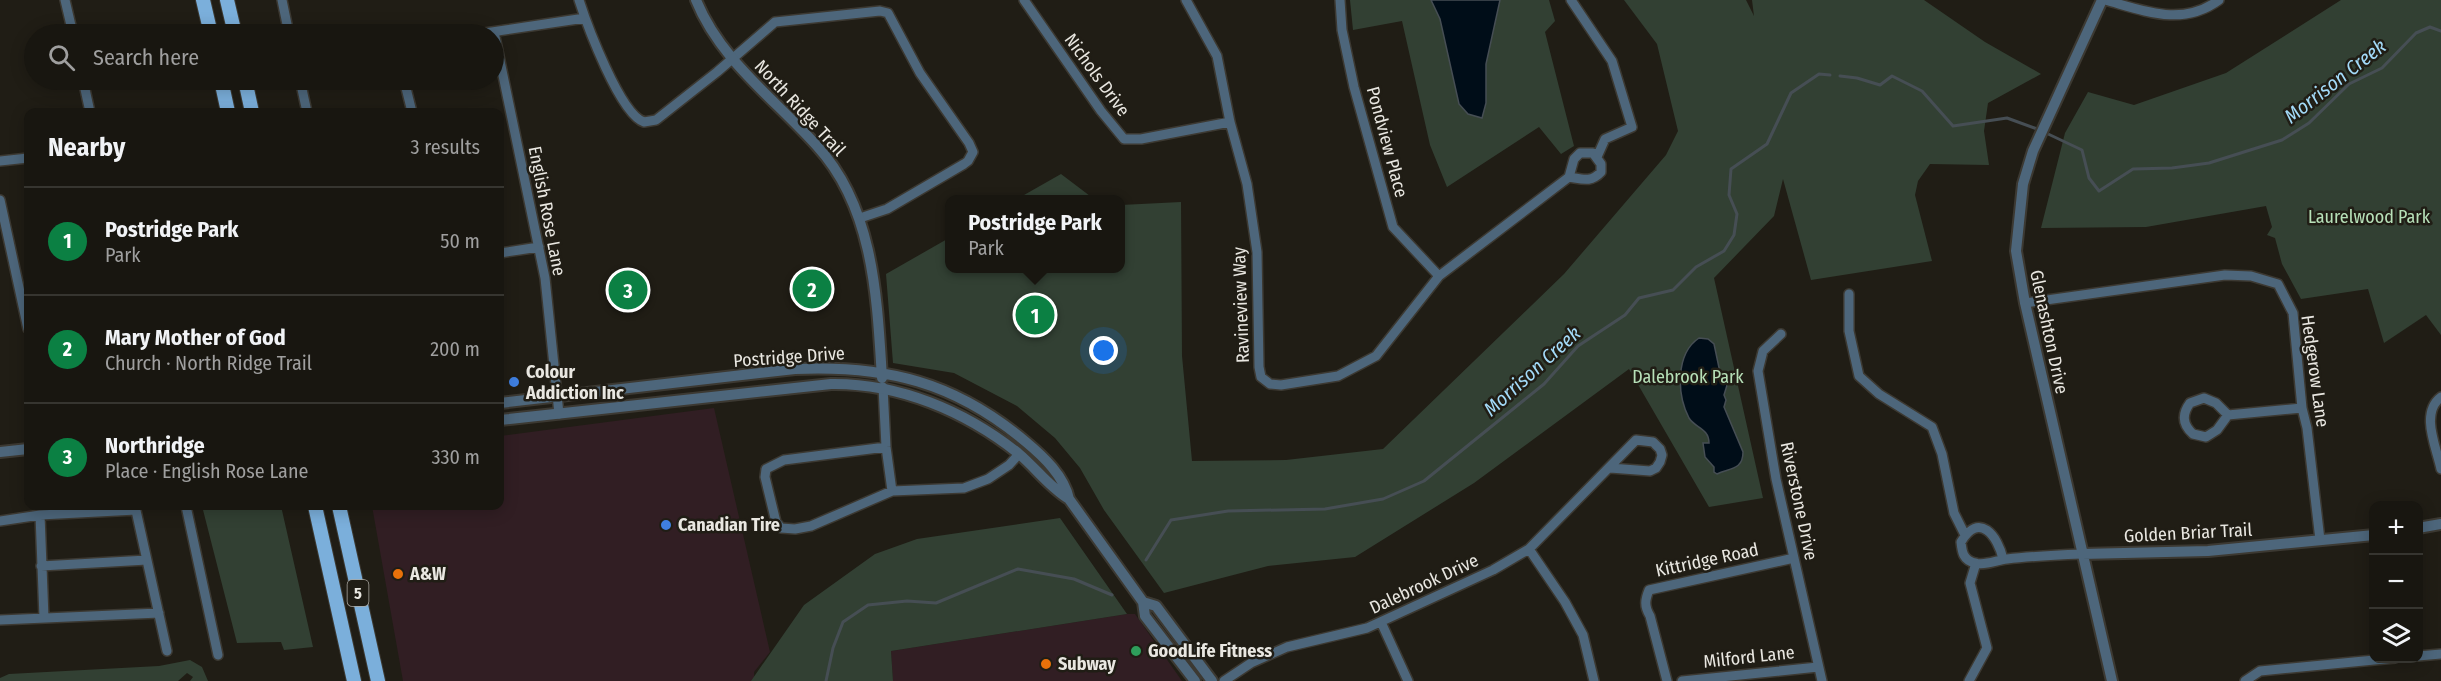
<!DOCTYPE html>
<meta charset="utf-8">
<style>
:root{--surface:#181610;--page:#211f19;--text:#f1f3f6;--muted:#9f9f9f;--line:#363530;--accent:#0b8043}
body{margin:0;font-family:"Fira Sans Condensed",sans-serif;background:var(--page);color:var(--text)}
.controls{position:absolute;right:18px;bottom:18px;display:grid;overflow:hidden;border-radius:12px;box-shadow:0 3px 15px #0003}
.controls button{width:54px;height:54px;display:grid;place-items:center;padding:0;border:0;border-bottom:2px solid var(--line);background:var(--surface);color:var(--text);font:30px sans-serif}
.you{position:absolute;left:1104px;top:351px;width:21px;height:21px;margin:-15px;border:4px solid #fff;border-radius:50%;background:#1a73e8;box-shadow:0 0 0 9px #1a73e833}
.badge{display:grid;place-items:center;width:39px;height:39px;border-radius:50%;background:var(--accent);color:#fff;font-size:20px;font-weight:700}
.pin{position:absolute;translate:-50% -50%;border:3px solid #fff;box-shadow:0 2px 6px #0006}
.popup{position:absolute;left:945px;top:195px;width:180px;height:78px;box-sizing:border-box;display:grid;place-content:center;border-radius:12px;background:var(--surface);filter:drop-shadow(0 2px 4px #0005);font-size:20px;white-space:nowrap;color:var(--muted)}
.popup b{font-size:22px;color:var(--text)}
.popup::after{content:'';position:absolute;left:50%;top:100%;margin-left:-12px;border:12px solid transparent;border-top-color:var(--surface)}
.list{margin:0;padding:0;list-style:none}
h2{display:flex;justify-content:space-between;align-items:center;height:78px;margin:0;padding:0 24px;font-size:26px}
h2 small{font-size:20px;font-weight:400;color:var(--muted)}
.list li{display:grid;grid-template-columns:39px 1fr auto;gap:18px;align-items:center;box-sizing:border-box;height:108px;padding:0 24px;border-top:2px solid var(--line)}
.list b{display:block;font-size:22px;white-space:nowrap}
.list p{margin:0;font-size:20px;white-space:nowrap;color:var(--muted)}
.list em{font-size:20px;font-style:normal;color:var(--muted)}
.icon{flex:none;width:33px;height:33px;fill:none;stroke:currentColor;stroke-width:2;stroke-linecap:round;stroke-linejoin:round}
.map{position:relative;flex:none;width:2441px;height:681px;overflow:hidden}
.search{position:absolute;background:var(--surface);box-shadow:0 3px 15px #0003;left:24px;top:24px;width:480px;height:66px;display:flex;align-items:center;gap:15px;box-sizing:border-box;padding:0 21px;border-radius:33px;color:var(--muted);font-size:22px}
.panel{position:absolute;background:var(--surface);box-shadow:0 3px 15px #0003;left:24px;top:108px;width:480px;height:402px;border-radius:12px}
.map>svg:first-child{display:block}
</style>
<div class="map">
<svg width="2441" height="681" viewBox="0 0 2441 681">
<rect width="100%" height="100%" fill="#201d15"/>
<!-- commercial -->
<path fill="#311e23" d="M714,408L770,652L754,672V681H403L372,506H500V436Z
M1127,614H1135L1182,681H893L891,651Z"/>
<!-- green -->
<path fill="#324033" d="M1350,0H1549L1555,21L1545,32L1574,146L1561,154L1539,127L1447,187L1430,145L1402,21L1353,30Z
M1624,0H1746L1754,16L1752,0H1924L1985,42L2041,74L1988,103L1984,131L1989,165L1930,164L1918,181L1915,195L1932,261L1811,280L1783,179L1774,216L1714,278L1763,498L1709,507L1629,369L1474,483L1355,557L1268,566L1164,593L1104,510L1080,468L1055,438L1017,406L954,373L893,363L886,274L949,238L950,268H1120L1121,205L1181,202L1182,356L1192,461L1286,460L1383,449L1564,274L1666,155L1678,131L1657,44Z
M2341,0H2441V335L2426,315L2384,343L2368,289L2301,299L2282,264L2275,238L2267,235L2272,227L2266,206L2146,227L2041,228L2065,133L2088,92L2134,105L2226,73Z
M1061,174L1094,199H1017Z
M202,506H281L313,647L284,650L281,642L237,643Z
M1060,518L1127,614L891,651L893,681H751L804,605L875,554L917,539Z
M190,660L202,667L208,681H190L193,677L187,673L178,681H0V678L9,674L159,666Z"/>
<!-- water -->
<path fill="#000d18" stroke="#464e54" stroke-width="1.5" d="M1431,0H1500L1486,64V103L1482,118L1468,114L1459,104L1440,19Z
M1699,338L1708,339L1714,344L1721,377L1728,382L1724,395L1726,400L1724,407L1743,452C1743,470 1730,468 1717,474L1714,472V467L1705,457L1703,443H1709C1709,428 1695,428 1689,418C1677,395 1675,354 1699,338Z"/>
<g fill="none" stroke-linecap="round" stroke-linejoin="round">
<!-- stream -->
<path stroke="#464e54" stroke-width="3" d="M1840,76L1857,78L1880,85L1892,76L1922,91L1953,126L2007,118L2040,130
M2046,133L2082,150L2089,178L2099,191L2133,169L2172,168L2209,163L2282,140L2309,123L2349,84L2382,68L2416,33L2430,27L2441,31
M1146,560L1171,520L1228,511L1325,509L1383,499L1424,481L1544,384L1578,346L1625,315L1639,298L1673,290L1696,267L1724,251L1734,235L1737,214L1729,195L1731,169L1767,144L1791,93L1819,74L1830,75
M826,681L833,648L843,622L868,605L907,601L936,603L1018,569L1074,579L1112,595"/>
<defs>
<path id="minor" d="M65,0L73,34
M282,0L289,34
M579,0C587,25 620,114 644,122L656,120L717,72L775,22L880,11L888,13L920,73L969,143L973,152L968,161L964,164L887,209L860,218
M1024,0L1101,111L1124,139H1141L1230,122
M1186,0L1217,56L1230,122L1247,184L1257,252L1259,367L1261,377L1270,384L1281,385L1338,376L1376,356L1439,276L1569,177L1574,159L1580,153H1593L1601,164V172C1591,183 1582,179 1569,177
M1340,0L1342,30L1354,87L1393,227L1439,276
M1571,0L1612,61L1632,127L1605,139L1597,157
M2105,0C2145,11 2182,27 2219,0
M494,32L545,278L559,414
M478,34L585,18
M83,80L90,112
M300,80L307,112
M404,80L412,112
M0,161L28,158
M0,200L28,329
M500,253L539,247
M1849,294V331L1859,376L1879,394L1932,427L1942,454L1954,513L1965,535
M2025,303L2225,275L2251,276L2278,284L2293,313L2302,408L2307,428L2320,540
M1781,334L1763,351L1758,371L1776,479L1822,681
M883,387L886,447L892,491
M2441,397C2420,413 2436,446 2441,469
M2228,415L2217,430L2206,437L2193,434C2182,424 2182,414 2190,403L2204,398L2216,403L2228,415L2302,408
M886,447L784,460L766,469L765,477L776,522L781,528L795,529L811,526L892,491L964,488L988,479L1009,465L1019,454
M135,506L167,651
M186,506L218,655
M40,515L44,618
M0,521L40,515L136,510
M1529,549L1565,602L1583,635L1594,681
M2003,559C1998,536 1979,511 1961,542C1962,552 1963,560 1975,563C1986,566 1996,560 2007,559C2032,556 2057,555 2082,554
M41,566L147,560
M0,620L159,613
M1381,622L1408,681
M2418,656L2441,654
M1224,681L1251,663L1287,647L1367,628L1493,570L1529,549L1636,440L1653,442L1660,449L1662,455L1660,462L1656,468L1650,471L1610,468
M1667,681L1650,616C1644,606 1645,600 1649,590L1794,558
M1682,681L1818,667
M1969,681L1987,648L1970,583L1976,563
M2245,681L2260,671L2395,658"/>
<path id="tertiary" d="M696,0C720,60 775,99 817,146C874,208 877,298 882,378
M2102,0L2033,151L2023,184L2016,251L2025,303L2112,681
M500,403L795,369C886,365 955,382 1026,442C1044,457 1064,476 1069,499
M500,420L831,384C899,383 965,411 1018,453C1036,468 1049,487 1069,499L1143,602L1145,616L1195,681
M0,452L28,449
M2418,528L2441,524
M2082,554L2208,551L2374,535
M1143,602L1156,606L1212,681"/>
<path id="primary" d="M203,0L211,34
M227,0L235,34
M221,80L228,112
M245,80L252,112
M315,506L354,681
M339,506L378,681"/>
</defs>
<!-- minor casing -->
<use href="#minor" stroke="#3c3932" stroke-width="12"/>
<!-- tertiary casing -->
<use href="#tertiary" stroke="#3c3932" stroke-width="14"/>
<!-- primary casing -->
<use href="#primary" stroke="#3c3932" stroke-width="16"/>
<!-- minor -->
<use href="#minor" stroke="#4d667b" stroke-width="9"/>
<!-- tertiary -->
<use href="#tertiary" stroke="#4d667b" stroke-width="10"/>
<!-- primary -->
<use href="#primary" stroke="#7bafdb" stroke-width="14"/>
</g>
<!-- markers -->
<g fill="#3f7fe0" stroke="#201d15" stroke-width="2">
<circle cx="514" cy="382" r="6"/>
<circle cx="666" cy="525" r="6"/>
</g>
<g fill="#e8710a" stroke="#201d15" stroke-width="2">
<circle cx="398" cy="574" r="6"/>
<circle cx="1046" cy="664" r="6"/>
</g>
<circle fill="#2e9e5b" stroke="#201d15" stroke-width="2" cx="1136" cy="651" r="6"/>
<g text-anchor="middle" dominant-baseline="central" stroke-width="5" stroke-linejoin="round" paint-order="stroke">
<!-- shield labels -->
<rect fill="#201d15" stroke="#adaaa4" stroke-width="1.5" x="347.5" y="580" width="21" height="26" rx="4.5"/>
<g font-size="16" font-weight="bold" fill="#e9e7e1">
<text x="358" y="593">5</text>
</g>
<!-- street labels -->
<g font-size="18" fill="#e9e7e1" stroke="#201d15">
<text transform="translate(1097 75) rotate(54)">Nichols Drive</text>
<text transform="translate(800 108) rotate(47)">North Ridge Trail</text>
<text transform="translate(1387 142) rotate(75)">Pondview Place</text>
<text transform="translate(547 211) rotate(79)">English Rose Lane</text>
<text transform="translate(1241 305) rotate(-92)">Ravineview Way</text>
<text transform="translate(2049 332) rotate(78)">Glenashton Drive</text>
<text transform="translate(789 357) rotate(-4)">Postridge Drive</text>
<text transform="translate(2315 371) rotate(82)">Hedgerow Lane</text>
<text transform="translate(1799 501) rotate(78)">Riverstone Drive</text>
<text transform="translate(2188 533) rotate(-3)">Golden Briar Trail</text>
<text transform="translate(1707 560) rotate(-12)">Kittridge Road</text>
<text transform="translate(1424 584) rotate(-25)">Dalebrook Drive</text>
<text transform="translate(1749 657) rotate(-6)">Milford Lane</text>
</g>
<!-- park labels -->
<g font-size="18" fill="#b7e0b8" stroke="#201d15">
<text x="2369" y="217">Laurelwood Park</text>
<text x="1688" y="377">Dalebrook Park</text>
</g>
<!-- poi labels -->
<g font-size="18" font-weight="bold" fill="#e9e7e1" stroke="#201d15" text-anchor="start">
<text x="526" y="372">Colour<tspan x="526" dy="21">Addiction Inc</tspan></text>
<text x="678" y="525">Canadian Tire</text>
<text x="410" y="574">A&amp;W</text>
<text x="1148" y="651">GoodLife Fitness</text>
<text x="1058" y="664">Subway</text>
</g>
<!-- water labels -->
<g font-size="20" font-style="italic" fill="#a3daf8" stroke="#201d15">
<text transform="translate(2335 81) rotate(-38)">Morrison Creek</text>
<text transform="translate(1532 371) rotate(-42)">Morrison Creek</text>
</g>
</g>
</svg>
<div class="controls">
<button>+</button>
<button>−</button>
<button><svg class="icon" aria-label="layers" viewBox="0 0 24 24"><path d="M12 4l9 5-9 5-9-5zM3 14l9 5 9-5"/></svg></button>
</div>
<div class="you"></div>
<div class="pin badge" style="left:1035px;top:315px">1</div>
<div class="popup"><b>Postridge Park</b>Park</div>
<div class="pin badge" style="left:812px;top:289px">2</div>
<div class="pin badge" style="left:628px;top:290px">3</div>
<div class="search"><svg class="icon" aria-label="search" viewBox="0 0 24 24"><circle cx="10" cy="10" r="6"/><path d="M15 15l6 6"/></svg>Search here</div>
<section class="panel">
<h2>Nearby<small>3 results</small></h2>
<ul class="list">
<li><span class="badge">1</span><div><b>Postridge Park</b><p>Park</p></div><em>50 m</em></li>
<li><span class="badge">2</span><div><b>Mary Mother of God</b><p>Church · North Ridge Trail</p></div><em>200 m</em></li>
<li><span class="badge">3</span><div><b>Northridge</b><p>Place · English Rose Lane</p></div><em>330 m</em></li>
</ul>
</section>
</div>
